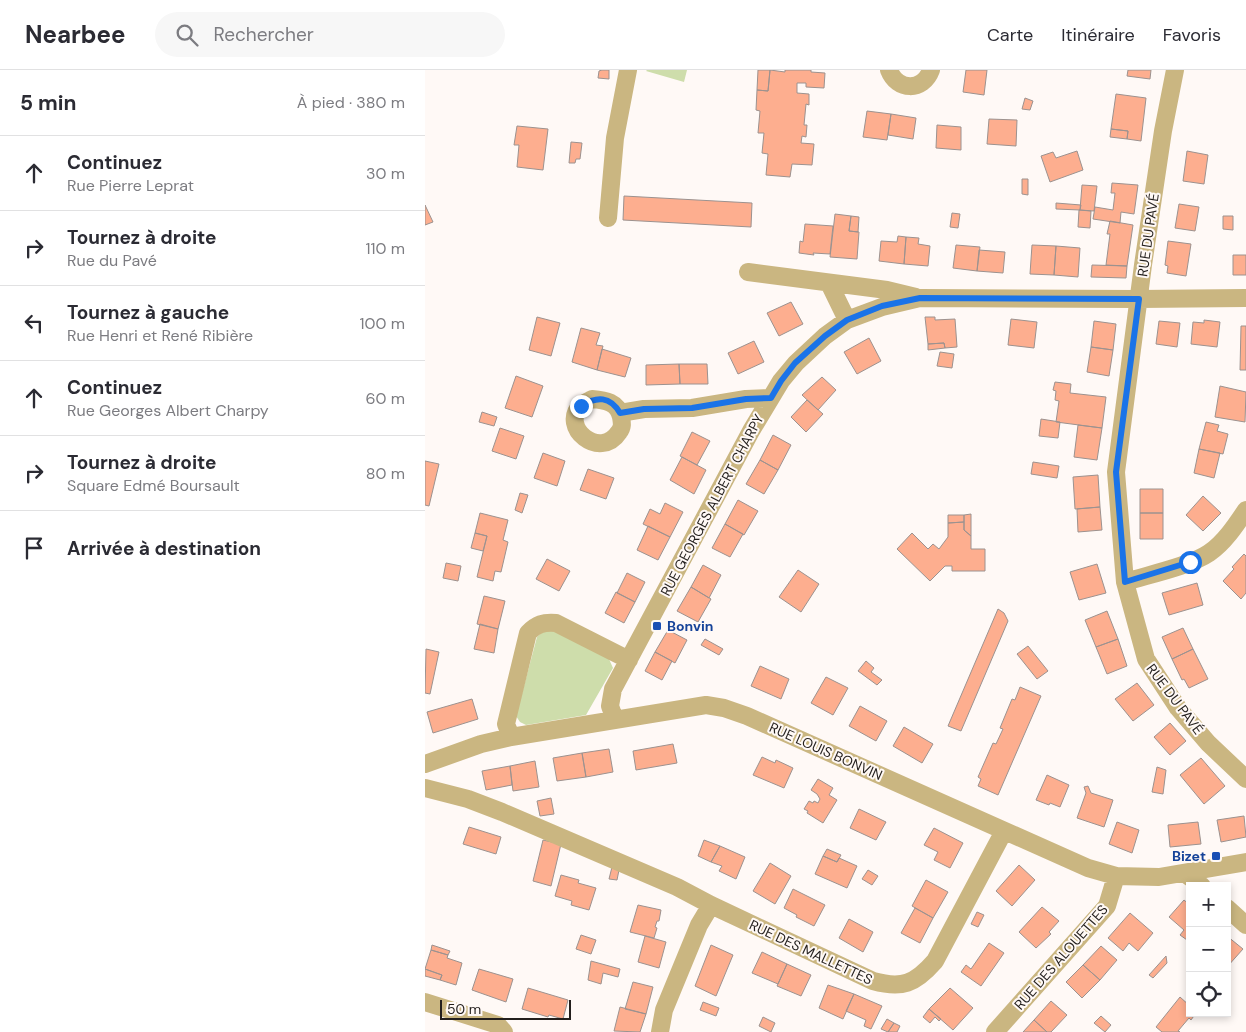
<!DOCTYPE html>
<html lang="fr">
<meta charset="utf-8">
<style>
:root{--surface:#fff;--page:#f7f7f7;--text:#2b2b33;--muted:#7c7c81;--line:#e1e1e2}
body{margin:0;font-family:"DM Sans",sans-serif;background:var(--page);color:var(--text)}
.controls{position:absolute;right:15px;bottom:15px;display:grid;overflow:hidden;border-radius:0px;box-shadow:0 2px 8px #0003}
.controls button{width:45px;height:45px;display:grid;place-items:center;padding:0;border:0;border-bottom:1px solid var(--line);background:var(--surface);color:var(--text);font:25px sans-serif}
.scale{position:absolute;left:15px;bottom:12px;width:131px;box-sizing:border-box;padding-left:5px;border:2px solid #231f1d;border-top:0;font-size:14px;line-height:18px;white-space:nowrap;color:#231f1d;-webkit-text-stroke:4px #fff9f6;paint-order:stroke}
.stop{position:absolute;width:15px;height:15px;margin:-11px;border:4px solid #1a73e8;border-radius:50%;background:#fff}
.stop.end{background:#1a73e8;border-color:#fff;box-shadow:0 1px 5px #0008}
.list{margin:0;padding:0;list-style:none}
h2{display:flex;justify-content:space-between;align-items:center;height:65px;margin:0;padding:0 20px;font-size:21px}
h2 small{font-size:16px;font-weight:400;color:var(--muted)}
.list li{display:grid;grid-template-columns:32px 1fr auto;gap:15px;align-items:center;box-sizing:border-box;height:75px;padding:0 20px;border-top:1px solid var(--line)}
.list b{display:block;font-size:19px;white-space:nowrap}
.list p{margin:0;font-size:16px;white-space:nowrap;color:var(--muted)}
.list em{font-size:16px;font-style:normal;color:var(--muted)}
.icon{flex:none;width:28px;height:28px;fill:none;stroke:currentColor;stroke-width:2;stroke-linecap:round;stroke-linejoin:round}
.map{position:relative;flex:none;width:821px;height:962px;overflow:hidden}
header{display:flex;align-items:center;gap:30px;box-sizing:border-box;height:70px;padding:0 25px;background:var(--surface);border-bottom:1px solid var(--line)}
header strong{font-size:24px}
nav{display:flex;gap:28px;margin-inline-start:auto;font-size:18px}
.search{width:350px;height:45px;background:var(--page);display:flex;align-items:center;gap:12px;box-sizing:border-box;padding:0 18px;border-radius:28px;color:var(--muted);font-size:19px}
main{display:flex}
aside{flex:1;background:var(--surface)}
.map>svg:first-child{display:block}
</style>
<header>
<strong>Nearbee</strong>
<div class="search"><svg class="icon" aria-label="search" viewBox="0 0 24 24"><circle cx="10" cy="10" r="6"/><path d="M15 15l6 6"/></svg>Rechercher</div>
<nav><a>Carte</a><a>Itinéraire</a><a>Favoris</a></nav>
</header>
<main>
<aside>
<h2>5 min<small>À pied · 380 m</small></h2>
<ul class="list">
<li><svg class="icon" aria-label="ahead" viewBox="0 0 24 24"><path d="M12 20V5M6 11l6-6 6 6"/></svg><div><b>Continuez</b><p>Rue Pierre Leprat</p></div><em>30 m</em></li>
<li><svg class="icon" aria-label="right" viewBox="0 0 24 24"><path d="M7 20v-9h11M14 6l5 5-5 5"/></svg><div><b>Tournez à droite</b><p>Rue du Pavé</p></div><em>110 m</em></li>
<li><svg class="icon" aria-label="left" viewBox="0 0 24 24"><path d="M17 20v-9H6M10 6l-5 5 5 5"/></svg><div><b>Tournez à gauche</b><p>Rue Henri et René Ribière</p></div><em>100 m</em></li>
<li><svg class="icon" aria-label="ahead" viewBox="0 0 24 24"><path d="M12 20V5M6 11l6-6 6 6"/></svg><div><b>Continuez</b><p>Rue Georges Albert Charpy</p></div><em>60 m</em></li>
<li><svg class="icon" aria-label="right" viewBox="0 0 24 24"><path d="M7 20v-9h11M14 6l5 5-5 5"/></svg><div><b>Tournez à droite</b><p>Square Edmé Boursault</p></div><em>80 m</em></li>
<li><svg class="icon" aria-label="arrive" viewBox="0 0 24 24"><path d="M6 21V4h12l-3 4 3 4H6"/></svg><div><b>Arrivée à destination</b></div></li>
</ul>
</aside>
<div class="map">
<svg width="821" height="962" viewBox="0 0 821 962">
<rect width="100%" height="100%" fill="#fff9f6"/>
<!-- green -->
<path fill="#ceddab" d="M222,0H262L259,12L221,1Z
M129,560L184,589L188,598L161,645L101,655L95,652L91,646L112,567L119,561Z"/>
<!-- building -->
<path fill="#fdae8f" stroke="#9c928f" d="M177,0H184V9L173,8L174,1Z
M333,0H345L343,21L332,20Z
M345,0L360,2V0H386V2L400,3L399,18L381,17V13H372V23L384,24V35L381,34L379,55H382L381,67L377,66L376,73L389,74L387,95L367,94L365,107L341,105L343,84L337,83L339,63H333L335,41L331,40L332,20L343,21Z
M541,0H562L559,25L538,22Z
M703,0H726L725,9L702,6Z
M691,24L721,28L716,71L702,69L703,61L686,59Z
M600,28L608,31L605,40L597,39Z
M442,41L466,44L462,70L438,67Z
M466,44L491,48L488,69L463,65Z
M564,49L592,50L591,76L562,74Z
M512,55L536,57V80L511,78Z
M92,56L123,59L118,100L92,97L94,75H89Z
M686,59L703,61L702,69L685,67Z
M146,72L157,73L155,89H151L150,93H144Z
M652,81L658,100L625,112L616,86L628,82L631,88Z
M762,81L783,85L779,114L758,111Z
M597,109H603V125L597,124Z
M687,113L713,115L709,144L696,142L695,153L668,149L670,137L688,140L690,123H686Z
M657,115L672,116L669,141L655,140Z
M199,126L327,133L326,157L198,150Z
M631,133L656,135L655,140L631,139Z
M754,134L774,137L770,161L750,158Z
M0,135L8,152L0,155Z
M654,140L666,141L665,158L653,157Z
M527,143L535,144L533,158L525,157Z
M410,144L426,146L424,161L434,162L432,189L405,187Z
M426,146L434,147L433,162L424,161Z
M798,146H808V160L798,159Z
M685,151L708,155L702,196L681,195L685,164H682Z
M380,154L408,156L405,184L388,183L389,185L374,183L375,171L378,172Z
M473,166L481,167L479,194L454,191L456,171L472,172Z
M481,167L494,168L493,174L505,176L503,196L479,194Z
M743,171L766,174L761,206L742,203L743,196L740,195Z
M531,175L555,177L552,201L528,198Z
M607,175L631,176L629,205L605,204Z
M631,176L655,178L653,207L629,205Z
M554,180L580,182L578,203L552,201Z
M808,185H821V205H808Z
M667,195L702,196L701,208L666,207Z
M366,232L378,254L354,266L342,243Z
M112,247L135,253L126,286L104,280Z
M500,247H510V250L530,249L532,277L520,278L519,273L503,274Z
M586,249L612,252L609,278L583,275Z
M779,250L795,252L792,277L766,274L768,252L779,253Z
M669,251L691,254L688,280L666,277Z
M734,251L755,253L752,277L731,274Z
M816,256H821V300H815Z
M156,258L175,263L171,275L178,276L172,300L147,292Z
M444,268L456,291L432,304L419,282Z
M329,271L339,292L313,304L303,283Z
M519,273L520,278L503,280V274Z
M666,277L688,280L684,306L662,302Z
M177,279L206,288L200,307L172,300Z
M515,282L529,284L527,298L512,296Z
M254,294H282L283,314H255Z
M254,294L255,314L221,315V295Z
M91,306L118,316L107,347L80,338Z
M397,307L411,320L393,340L377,325Z
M630,312L646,314L645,323L681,327L677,358L631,352L634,331L630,330L631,321L628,320Z
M795,316L821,322L820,352L790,347Z
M382,330L398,344L381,362L366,347Z
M57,342L72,347L69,356L54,352Z
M616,349L635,352L633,368L614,366Z
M781,352L794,355L792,361L803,364L798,384L774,379Z
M653,355L677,358L672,390L649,387Z
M75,358L99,366L91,389L67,381Z
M267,362L285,371L272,395L255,386Z
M348,365L366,375L353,400L335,390Z
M774,379L795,383L789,408L769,403Z
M118,383L140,391L132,416L109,408Z
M257,387L281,400L269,424L245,410Z
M335,390L353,400L339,424L321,414Z
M0,391L14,394L4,436L0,435Z
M608,392L634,396L632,408L606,404Z
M163,399L189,408L181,429L155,420Z
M673,405L675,437L650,439L648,407Z
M715,419H738V443H715Z
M95,423L103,425L97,443L90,440Z
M778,426L796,443L778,461L761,445Z
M313,430L333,441L319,465L300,454Z
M240,433L258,442L245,467L218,454L225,439L235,444Z
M675,437L677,460L653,462L652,439Z
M55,443L83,450L78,470L83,472L76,502L70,501L68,511L52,507L62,466L50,463Z
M715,443H738V469H715Z
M546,444V466L539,460V445Z
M523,445H539V452L523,453Z
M539,452V460L546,466V479H560V501H527V496H520L505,511L472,479L487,463L503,479L508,474L514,479L523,467V453Z
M300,454L318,464L305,487L287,478Z
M223,456L245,467L233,490L212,480Z
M50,463L62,466L58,481L46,478Z
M819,484L821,486V523L816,529L798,511L809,499L807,497Z
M122,489L145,501L134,521L111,509Z
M21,493L36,496L33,511L18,508Z
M672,494L681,523L654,530L645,502Z
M278,495L296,505L284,528L266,517Z
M373,500L394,514L376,542L354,527Z
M202,503L220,512L210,532L192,523Z
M772,513L778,535L744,545L737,523Z
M266,517L286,529L273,552L252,541Z
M191,522L210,532L199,553L180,543Z
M59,526L80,531L73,559L52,554Z
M573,539L579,543L583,551L536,661L523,656Z
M682,541L693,569L671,577L660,550Z
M55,554L73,559L69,583L49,579Z
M758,558L768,579L747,589L737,567Z
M243,560L262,570L250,593L230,582Z
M280,569L298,579L294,585L276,575Z
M693,569L702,596L682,604L671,577Z
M603,576L623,601L612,609L592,584Z
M1,579L14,582L5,624L0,623Z
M768,579L783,609L764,618L759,609L757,610L747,589Z
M230,582L247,591L237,610L220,601Z
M441,591L449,598L446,602L457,610L452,615L433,601Z
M335,596L364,609L356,629L326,616Z
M401,607L423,618L408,645L386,633Z
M712,613L729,635L708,651L690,629Z
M595,617L616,626L573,725L553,716L556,709L553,707L568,673L571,674L578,659L575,658L587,629L590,630Z
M47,629L53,649L8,663L2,642Z
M435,636L462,651L451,671L424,656Z
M745,653L761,671L745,685L729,667Z
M479,657L508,674L497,693L468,676Z
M248,674L252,693L211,700L208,681Z
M184,679L188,702L161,707L157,683Z
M157,683L161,707L132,711L128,688Z
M337,687L350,693L351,690L368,698L359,718L328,705Z
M776,688L800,716L779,734L755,705Z
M110,691L114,717L88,721L85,696Z
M85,696L87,715L61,720L57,701Z
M732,697L741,700L738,724L727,722Z
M622,705L644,715L635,737L625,733L624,735L611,730Z
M393,709L408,718L404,725L412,730L398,753L382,743L383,741L379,739L384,731L388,733L389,731L393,733L395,729L392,724L386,720Z
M663,716L666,723L688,730L679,757L652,748L661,723L659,717Z
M126,728L129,744L115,746L112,731Z
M434,739L461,752L451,770L425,758Z
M819,746L821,767L796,772L792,750Z
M692,752L714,760L707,783L684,774Z
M773,752L776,774L745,777L743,755Z
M44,757L76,767L71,784L38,774Z
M509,758L538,773L525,798L509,790L513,782L499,775Z
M118,770L136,774L126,816L108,811Z
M279,770L295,776L286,792L273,786Z
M295,776L320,787L311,809L294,801L297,796L286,792Z
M402,779L416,785L412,792L398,786Z
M398,786L412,792L414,788L432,796L422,818L390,804Z
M345,793L366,806L350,834L328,821Z
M594,795L610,810L587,836L571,821Z
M187,797L194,800L192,810L184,809Z
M443,800L453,806L447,815L437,809Z
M136,805L154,810L153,813L171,818L164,840L146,835L147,831L130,826Z
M501,810L523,822L508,848L487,836Z
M368,819L400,835L389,856L371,847L372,845L359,838Z
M759,830L765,835V867L762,870L755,865L759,860L744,847Z
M213,835L236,840L234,851H232L230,857L232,858L229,868L205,862Z
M617,837L634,851L624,862L626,864L611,878L594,862Z
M490,838L508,848L495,873L476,863Z
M552,842L559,845L553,857L546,854Z
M705,843L728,863L713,881L704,873L698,881L683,868Z
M424,849L448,862L438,882L414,868Z
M156,865L171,870L166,884L151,879Z
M220,866L241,872L234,898L213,892Z
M802,866L818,879L802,897Z
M564,873L579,883L556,916L536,902L541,895L546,899Z
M7,875L25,881L23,885L6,880Z
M286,875L308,885L291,926L270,916Z
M676,876L692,890L675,910L658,895Z
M6,880L23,885L22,888L37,893L31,915L15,910L17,905L0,899Z
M337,882L362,894L353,914L327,903Z
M741,886L742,893L728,908L724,905Z
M166,891L195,899L193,907L178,903L176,914L163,910Z
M362,894L386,905L376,926L352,916Z
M658,895L675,910L657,928L641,912Z
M0,899L17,905L15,910L0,906Z
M54,899L88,909L81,932L47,920Z
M208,912L228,917L221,944L200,939Z
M403,915L429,924L418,949L394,938Z
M103,918L143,930L138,949L124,945L123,947L97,939Z
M525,918L548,938L528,960L504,939Z
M429,924L457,936L446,959L439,956L441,950L421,941Z
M755,927L765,936V943H771L766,950L764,948L753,961L755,962H737L731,957Z
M626,931L642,945L626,962H622L609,950Z
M278,932L294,938L291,946L275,940Z
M195,937L221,944L215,962L189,961Z
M504,939L516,949L514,951L510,947L505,953L498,947Z
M676,946L686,955L680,962L669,953Z
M338,947L350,953L346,962L334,956Z
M462,949L469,953L463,962L456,959Z
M609,950L622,962H598Z
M469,953L475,956L472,962H463Z"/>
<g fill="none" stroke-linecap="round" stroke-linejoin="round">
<!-- minor -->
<path stroke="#cab681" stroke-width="18" d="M464,0C472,21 498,22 506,0
M750,0L738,61L718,195L691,402L700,512L721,589L753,638L783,673L821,709
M183,148L190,68L203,0
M323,202L462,220L491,227
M404,213L422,250
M167,329C180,330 193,332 196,347C197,353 198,357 194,362C175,391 134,357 156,335C159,333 164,331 167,329Z
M195,343L219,339L267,338L321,329L346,328
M700,512C722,505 765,496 784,483C799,473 811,455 821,440
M190,650L185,636L188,619L326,361L356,311L371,293L400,266L422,250L457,237L495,228L713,229L821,228
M86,667L81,654L103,563C112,554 118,552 131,553L204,590
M0,694L56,674L86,667L281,635L299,638L322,646L663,798L691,806L734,807L821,792
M0,718L43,729L77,742L252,817L286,835L448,911C477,919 490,914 510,891L579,761
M759,803L777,816
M802,838L821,855
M0,932L73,955L79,962
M235,962L239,940L274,855L286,835
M570,962L682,836L691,806"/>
</g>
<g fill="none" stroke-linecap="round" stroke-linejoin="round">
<!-- route -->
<path stroke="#1a73e8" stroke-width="6" d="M156,336C172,326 185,326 195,343L219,339L267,338L321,329L346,328L356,311L370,293L400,266L422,250L457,236L495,228L714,229L691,402L700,512L765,492"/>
</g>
<!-- markers -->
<g fill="#1a4fb4" stroke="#fff9f6" stroke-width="2">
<rect x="227" y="551" width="10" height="10" rx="2.5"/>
<rect x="786" y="781" width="10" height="10" rx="2.5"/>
</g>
<g text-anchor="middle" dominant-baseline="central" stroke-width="4" stroke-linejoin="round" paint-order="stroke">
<!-- street labels -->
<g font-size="14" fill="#231f1d" stroke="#fff9f6">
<text transform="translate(723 165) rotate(-82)">RUE DU PAVÉ</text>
<text transform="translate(287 435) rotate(-62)">RUE GEORGES ALBERT CHARPY</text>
<text transform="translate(750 629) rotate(53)">RUE DU PAVÉ</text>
<text transform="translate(401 681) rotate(24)">RUE LOUIS BONVIN</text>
<text transform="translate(386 882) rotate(25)">RUE DES MALLETTES</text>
<text transform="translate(636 887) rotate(-49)">RUE DES ALOUETTES</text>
</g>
<!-- transit labels -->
<g font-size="14" font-weight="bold" fill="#164399" stroke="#fff9f6" text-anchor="start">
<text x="242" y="556">Bonvin</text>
<text x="781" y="786" text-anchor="end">Bizet</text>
</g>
</g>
</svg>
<div class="controls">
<button>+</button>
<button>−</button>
<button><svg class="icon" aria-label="locate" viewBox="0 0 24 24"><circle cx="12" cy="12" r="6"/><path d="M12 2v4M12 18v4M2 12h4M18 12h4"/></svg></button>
</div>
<div class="scale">50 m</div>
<div class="stop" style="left:765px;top:492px"></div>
<div class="stop end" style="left:156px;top:336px"></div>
</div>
</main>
